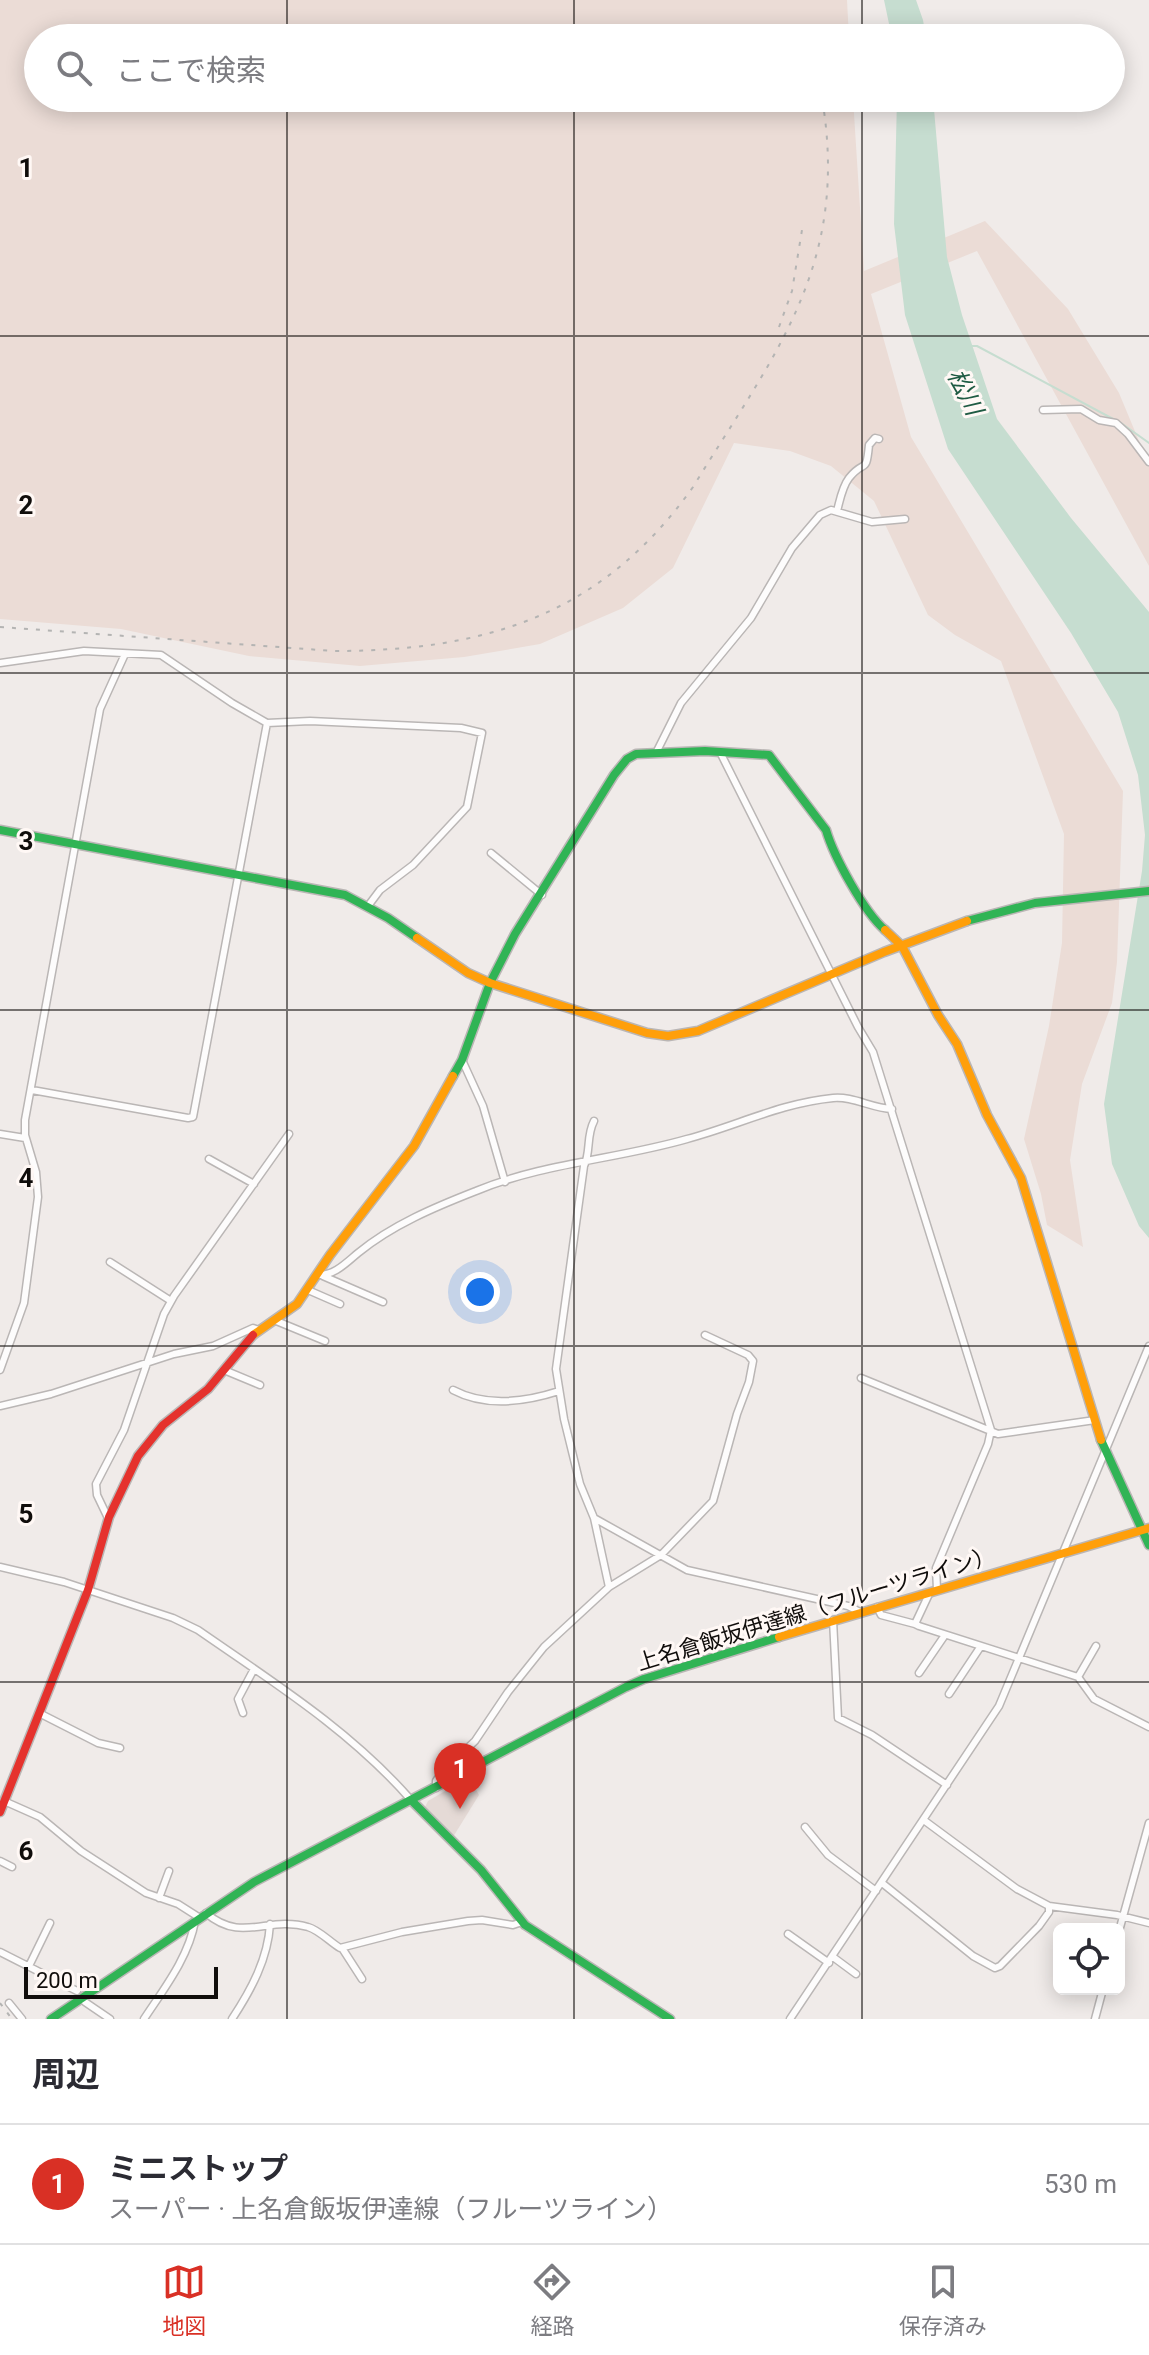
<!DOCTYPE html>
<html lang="ja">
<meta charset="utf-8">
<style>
:root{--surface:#fff;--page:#f2f2f3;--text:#2b2b33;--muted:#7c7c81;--line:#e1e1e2;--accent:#d93025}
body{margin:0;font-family:Roboto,"Noto Sans JP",sans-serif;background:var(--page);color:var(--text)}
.controls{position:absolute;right:24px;bottom:24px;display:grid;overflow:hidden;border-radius:12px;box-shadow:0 4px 20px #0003}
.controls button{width:72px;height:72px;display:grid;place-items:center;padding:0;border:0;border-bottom:2px solid var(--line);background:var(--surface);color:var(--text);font:40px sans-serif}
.scale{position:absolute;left:24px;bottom:20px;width:194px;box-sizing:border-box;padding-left:8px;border:4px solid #100d0b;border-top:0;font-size:22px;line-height:28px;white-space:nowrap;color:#100d0b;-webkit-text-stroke:6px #fff8f5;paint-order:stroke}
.you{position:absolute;left:480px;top:1292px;width:28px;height:28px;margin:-20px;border:6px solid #fff;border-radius:50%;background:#1a73e8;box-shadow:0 0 0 12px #1a73e833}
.badge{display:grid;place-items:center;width:52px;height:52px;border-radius:50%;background:var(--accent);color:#fff;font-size:26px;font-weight:700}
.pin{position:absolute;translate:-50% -66px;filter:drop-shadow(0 2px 4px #0008)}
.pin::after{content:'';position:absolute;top:42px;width:28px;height:24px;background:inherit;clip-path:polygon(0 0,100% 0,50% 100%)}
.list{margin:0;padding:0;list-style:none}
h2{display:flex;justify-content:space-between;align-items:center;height:104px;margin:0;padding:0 32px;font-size:34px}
h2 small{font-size:26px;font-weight:400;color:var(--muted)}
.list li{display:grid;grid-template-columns:52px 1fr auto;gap:24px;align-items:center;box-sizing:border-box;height:120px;padding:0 32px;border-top:2px solid var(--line)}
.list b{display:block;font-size:30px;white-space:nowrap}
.list p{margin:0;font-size:26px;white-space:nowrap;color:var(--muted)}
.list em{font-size:26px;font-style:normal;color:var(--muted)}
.icon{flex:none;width:44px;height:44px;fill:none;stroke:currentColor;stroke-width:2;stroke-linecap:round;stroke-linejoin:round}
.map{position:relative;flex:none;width:1149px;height:2019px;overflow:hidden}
.search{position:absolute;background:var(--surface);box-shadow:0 4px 20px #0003;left:24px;right:24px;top:24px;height:88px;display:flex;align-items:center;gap:20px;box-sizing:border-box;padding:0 28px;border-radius:44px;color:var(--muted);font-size:30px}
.sheet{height:224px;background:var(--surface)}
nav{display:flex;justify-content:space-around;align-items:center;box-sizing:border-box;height:112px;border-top:2px solid var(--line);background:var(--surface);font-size:22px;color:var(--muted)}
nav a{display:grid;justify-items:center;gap:4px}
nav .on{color:var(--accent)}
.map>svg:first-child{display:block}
</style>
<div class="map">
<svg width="1149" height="2019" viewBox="0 0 1149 2019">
<rect width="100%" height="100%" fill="#f0ebe9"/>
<!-- built -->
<path fill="#e5dad6" d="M469,1777L479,1795L453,1837L424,1809L428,1801Z"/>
<!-- green -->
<path fill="#ebdcd6" d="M0,0H847L849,38H38V98H853L864,271L985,221L1068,309L1119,393L1149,465V566L977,251L871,294L911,437L1123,791L1117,962L1112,1003L1082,1084L1070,1160L1083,1247L1047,1225L1041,1194L1024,1139L1049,1026L1062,943L1064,834L1001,661L955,635L928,615L874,501L831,466L790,451L734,443L673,568L623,608L540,644L464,657L360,666L249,656L121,629L0,619Z"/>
<!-- water -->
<path fill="#c6ddd0" d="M884,0H916L923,20L926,38H892Z
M897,98H933L947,257L962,315L997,419L1071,518L1149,612V1238L1139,1226L1112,1164L1104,1104L1142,871L1145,835L1138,775L1118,712L1071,633L948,449L905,315L894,224Z"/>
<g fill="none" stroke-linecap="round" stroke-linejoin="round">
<!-- stream -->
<path stroke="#c6ddd0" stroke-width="2" d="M972,346H977L1115,420
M1121,423L1149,443"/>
<defs>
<path id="street" d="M1043,410L1081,409L1099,420L1116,423L1128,434L1149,462
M837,511C840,500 842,487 849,478C865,458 866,476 869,445L875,438L879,439
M0,663L84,651L161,655L232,703L267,723L310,721L461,728L482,733L467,807L413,865L380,890L368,906
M720,752L858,1027L873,1052L991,1430L988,1444L936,1568L937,1589
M656,753L681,703L751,618L792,548L820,515L831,510L872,522L905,519
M491,853L542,895
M462,1060L483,1106L505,1182
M32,1090L188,1118L193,1117L267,723
M594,1121C586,1136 591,1152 584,1166L556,1369L564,1419L580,1484L594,1518L687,1570L848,1606L860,1612
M0,1134L25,1138
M209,1159L254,1184
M110,1262L171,1301
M317,1275C334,1276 346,1263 358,1253C392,1225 435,1207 476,1191C543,1163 618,1159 687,1139C736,1126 781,1103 833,1098C853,1096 871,1108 892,1109
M323,1276L383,1302
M308,1290L340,1304
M274,1320L325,1341
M0,1370L24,1303L38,1197L36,1172L25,1135V1120L100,709L125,654
M224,1370L260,1385
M861,1378L998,1434L1095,1420
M453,1390C485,1407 525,1402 559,1391
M0,1406L51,1394L174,1354L213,1346L253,1328L259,1330
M108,1518L97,1495L96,1484L124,1430L164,1314L174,1296L289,1134
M594,1518L609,1587
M0,1567L64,1582L173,1618L198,1630C273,1682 351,1731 411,1800
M930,1592L915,1624L919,1626L1078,1677L1096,1646
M877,1607L881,1615L915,1624
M833,1620L838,1718L872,1735L947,1785
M919,1673L945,1635
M1078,1677L1094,1699L1149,1727
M949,1694L981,1646
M39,1713L98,1743L120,1748
M243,1713L238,1699L254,1669
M436,1788V1781L442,1772L475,1741L508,1692L544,1647L609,1587L661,1555L713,1501L737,1414L749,1382L753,1361L748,1355L705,1335
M4,1801L40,1817L81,1851L146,1893L178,1904L200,1918
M805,1827L828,1855L876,1891
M0,1861L12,1867
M882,1883L973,1956L995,1968L1000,1966L1039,1926L1049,1912V1906L1017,1889L925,1821
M159,1898L169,1871
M1049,1906L1117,1915L1149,1923
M206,1913C242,1944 268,1915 308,1927C319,1930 330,1942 340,1948L402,1932L468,1921L482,1920L513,1925L522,1922
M1119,1931L1149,1823
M788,1934L829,1963
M342,1948L362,1979
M0,1952L77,1991
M833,1957L856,1974
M29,1966L50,1923
M85,2002L110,2019
M9,2003L22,2019
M144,2019C163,1990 189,1957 195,1921
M232,2019C251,1990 268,1959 270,1924
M790,2019L999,1706L1149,1346
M1095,2019L1103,1989"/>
<path id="fast" d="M0,830L345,895L388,918L417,938
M967,921L1035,903L1149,891
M453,1076L462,1060L490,983L515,934L614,775L627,759L636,754L705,751L769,755L826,830C834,857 864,912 885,930
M1101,1440L1149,1545
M411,1800L481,1870L525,1925L670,2019
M51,2019L254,1882L626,1687L644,1679L779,1637"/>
<path id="slow" d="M885,930L902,946L938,1015L957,1044L987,1115L1021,1178L1101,1440
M417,938L468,973L490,983L647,1033L668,1036L698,1031L884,952L967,921
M253,1335L297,1304L330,1255L414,1146L453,1076
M779,1637L1149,1528"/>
<path id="jam" d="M0,1812L88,1590L109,1517L138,1456L163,1425L208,1389L253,1335"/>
</defs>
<!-- street casing -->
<use href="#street" stroke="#bab6b5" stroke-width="9"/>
<!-- fast casing -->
<use href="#fast" stroke="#bab6b5" stroke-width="11"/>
<!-- slow casing -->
<use href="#slow" stroke="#bab6b5" stroke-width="11"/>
<!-- jam casing -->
<use href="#jam" stroke="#bab6b5" stroke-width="11"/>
<!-- street -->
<use href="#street" stroke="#fdfcfc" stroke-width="6"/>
<!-- fast -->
<use href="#fast" stroke="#30b455" stroke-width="8"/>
<!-- slow -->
<use href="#slow" stroke="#ff9f0a" stroke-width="8"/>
<!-- jam -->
<use href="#jam" stroke="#e5322d" stroke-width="8"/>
<!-- rail -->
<path stroke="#b4b4b3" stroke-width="2" stroke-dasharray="4 8" stroke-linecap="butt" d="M779,327L792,291L802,230
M0,627L334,651C486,651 602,615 693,487C775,353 850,265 822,98
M0,2003L12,2019"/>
</g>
<!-- grid -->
<path fill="none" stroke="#100d0b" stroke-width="2" stroke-opacity="0.55" d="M287,0V38M574,0V38M862,0V38M287,98V2019M574,98V2019M862,98V2019M0,336H1149M0,673H1149M0,1010H1149M0,1346H1149M0,1682H1149"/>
<g text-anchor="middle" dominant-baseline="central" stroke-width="6" stroke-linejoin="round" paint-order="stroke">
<!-- street labels -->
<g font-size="22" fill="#100d0b" stroke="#fff8f5">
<text transform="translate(816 1609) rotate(-17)">上名倉飯坂伊達線（フルーツライン）</text>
</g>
<!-- water labels -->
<g font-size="24" font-style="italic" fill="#1f5b43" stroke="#fff8f5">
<text transform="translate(965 392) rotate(63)">松川</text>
</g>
</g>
<g font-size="26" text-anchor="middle" font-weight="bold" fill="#100d0b" stroke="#fff8f5" stroke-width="6" stroke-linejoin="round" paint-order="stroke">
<text x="26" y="177">1</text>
<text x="26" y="514">2</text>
<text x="26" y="850">3</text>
<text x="26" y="1187">4</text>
<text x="26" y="1523">5</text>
<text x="26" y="1860">6</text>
</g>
</svg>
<div class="controls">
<button><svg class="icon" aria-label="locate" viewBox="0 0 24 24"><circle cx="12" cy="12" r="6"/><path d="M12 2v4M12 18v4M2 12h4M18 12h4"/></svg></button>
</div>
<div class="scale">200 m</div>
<div class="you"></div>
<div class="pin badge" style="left:460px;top:1809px">1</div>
<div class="search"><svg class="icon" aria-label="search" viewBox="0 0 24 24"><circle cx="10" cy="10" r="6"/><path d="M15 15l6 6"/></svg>ここで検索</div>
</div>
<section class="sheet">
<h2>周辺<small></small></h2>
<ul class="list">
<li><span class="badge">1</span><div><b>ミニストップ</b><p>スーパー · 上名倉飯坂伊達線（フルーツライン）</p></div><em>530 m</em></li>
</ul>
</section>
<nav>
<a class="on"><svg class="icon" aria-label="map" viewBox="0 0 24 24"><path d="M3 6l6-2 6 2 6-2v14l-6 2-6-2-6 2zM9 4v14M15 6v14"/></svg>地図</a>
<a><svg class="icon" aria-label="directions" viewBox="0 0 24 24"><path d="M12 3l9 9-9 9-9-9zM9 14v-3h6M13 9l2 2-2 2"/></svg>経路</a>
<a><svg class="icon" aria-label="saved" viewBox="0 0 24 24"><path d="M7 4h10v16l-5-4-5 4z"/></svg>保存済み</a>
</nav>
